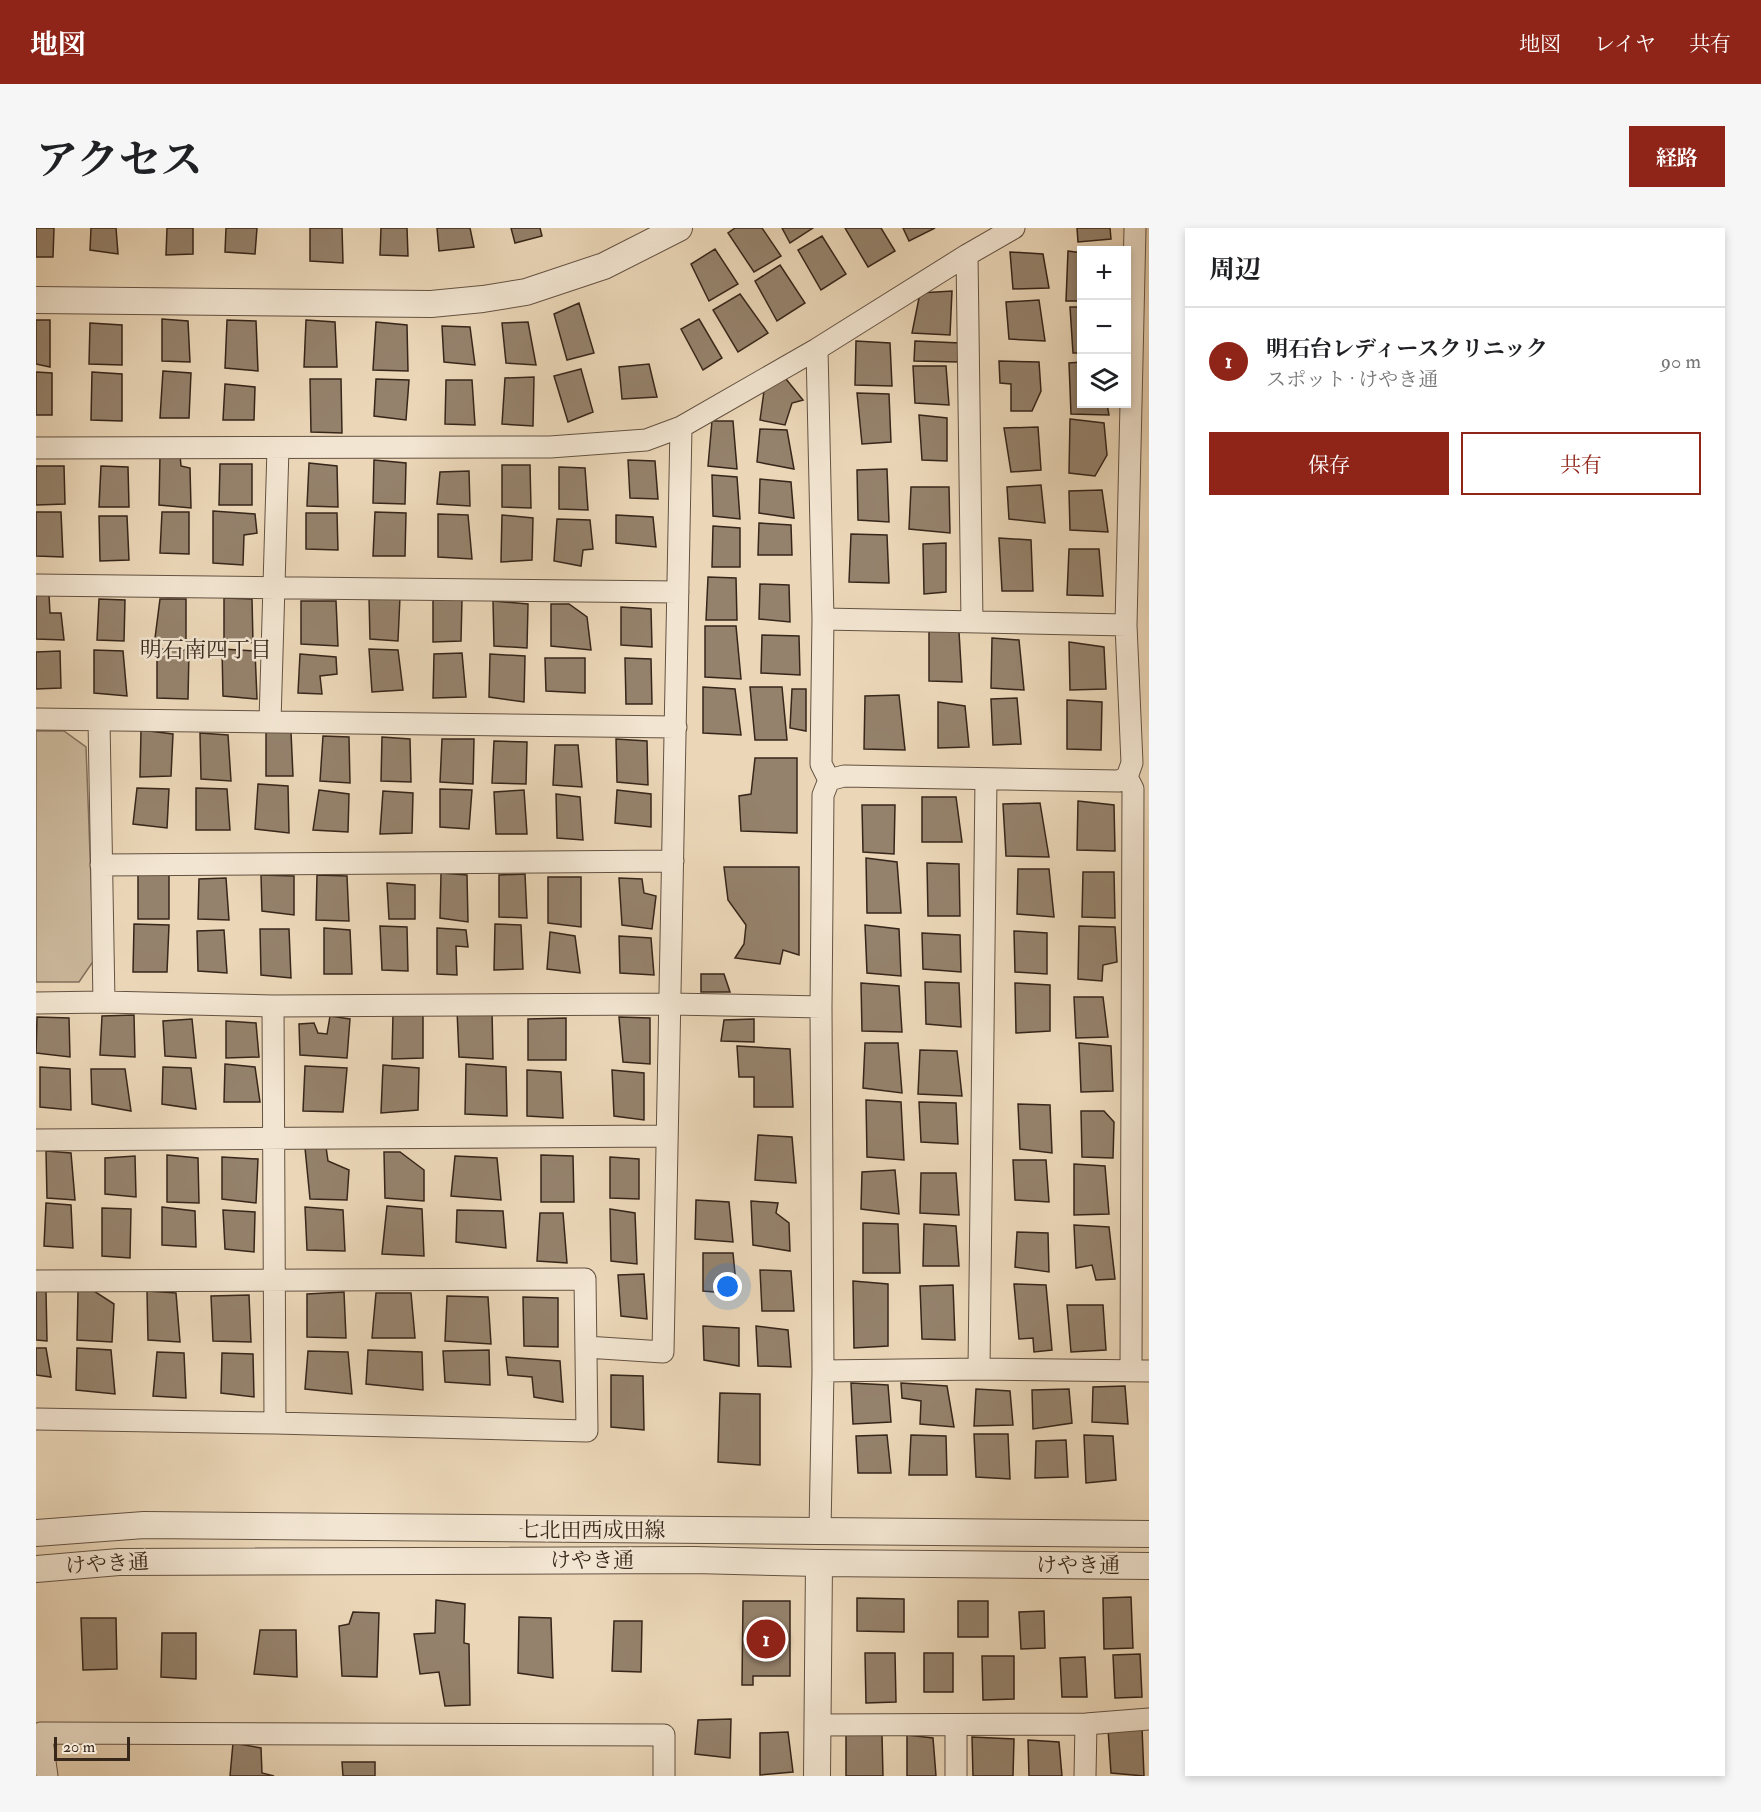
<!DOCTYPE html>
<html lang="ja">
<meta charset="utf-8">
<style>
:root{--surface:#fff;--page:#f6f6f6;--text:#202124;--muted:#757577;--line:#e0e0e0;--accent:#8f2418}
body{margin:0;font-family:"IM FELL Double Pica","Noto Serif JP",serif;background:var(--page);color:var(--text)}
.controls{position:absolute;right:18px;top:18px;display:grid;overflow:hidden;border-radius:0px;box-shadow:0 3px 9px #0003}
.controls button{width:54px;height:54px;display:grid;place-items:center;padding:0;border:0;border-bottom:2px solid var(--line);background:var(--surface);color:var(--text);font:30px sans-serif}
.scale{position:absolute;left:18px;bottom:15px;width:76px;box-sizing:border-box;padding-left:6px;border:3px solid #37261a;border-top:0;font-size:16px;line-height:21px;white-space:nowrap;color:#37261a;-webkit-text-stroke:4px #f2e5d1;paint-order:stroke}
.you{position:absolute;left:692px;top:1059px;width:21px;height:21px;margin:-15px;border:4px solid #fff;border-radius:50%;background:#1a73e8;box-shadow:0 0 0 9px #1a73e833}
.badge{display:grid;place-items:center;width:39px;height:39px;border-radius:50%;background:var(--accent);color:#fff;font-size:20px;font-weight:700}
.pin{position:absolute;translate:-50% -50%;border:3px solid #fff;box-shadow:0 2px 6px #0006}
.list{margin:0;padding:0;list-style:none}
h2{display:flex;justify-content:space-between;align-items:center;height:78px;margin:0;padding:0 24px;font-size:26px}
h2 small{font-size:20px;font-weight:400;color:var(--muted)}
.list li{display:grid;grid-template-columns:39px 1fr auto;gap:18px;align-items:center;box-sizing:border-box;height:108px;padding:0 24px;border-top:2px solid var(--line)}
.list b{display:block;font-size:22px;white-space:nowrap}
.list p{margin:0;font-size:20px;white-space:nowrap;color:var(--muted)}
.list em{font-size:20px;font-style:normal;color:var(--muted)}
.actions{display:flex;gap:12px;padding:18px 24px}
.actions a{flex:1;padding:14px 0;border:2px solid var(--accent);border-radius:0px;text-align:center;font-size:21px;color:var(--accent)}
.actions .main{background:var(--accent);color:#fff}
.icon{flex:none;width:33px;height:33px;fill:none;stroke:currentColor;stroke-width:2;stroke-linecap:round;stroke-linejoin:round}
.map{position:relative;flex:none;width:1113px;height:1548px;overflow:hidden;border-radius:0px}
header{display:flex;align-items:center;gap:36px;box-sizing:border-box;height:84px;padding:0 30px;background:var(--accent);color:#fff}
header strong{font-size:28px}
nav{display:flex;gap:33px;margin-inline-start:auto;font-size:21px}
.intro{display:flex;align-items:center;justify-content:space-between;box-sizing:border-box;height:144px;padding:0 36px}
h1{margin:0;font-size:42px}
.button{padding:15px 27px;border-radius:0px;background:var(--accent);color:#fff;font-size:21px;font-weight:700}
main{display:flex;gap:36px;padding:0 36px}
aside{flex:1;background:var(--surface);border-radius:0px;box-shadow:0 3px 9px #0003}
.map>svg:first-child{display:block}
</style>
<header>
<strong>地図</strong>
<nav><a>地図</a><a>レイヤ</a><a>共有</a></nav>
</header>
<div class="intro"><h1>アクセス</h1><a class="button">経路</a></div>
<main>
<div class="map">
<svg width="1113" height="1548" viewBox="0 0 1113 1548">
<rect width="100%" height="100%" fill="#ebd7b8"/>
<filter id="stains"><feTurbulence type="fractalNoise" baseFrequency=".00333" numOctaves="4"/><feColorMatrix values="0 0 0 0 .2 0 0 0 0 .09 0 0 0 0 .02 0 0 0 .5 -.17"/></filter>
<radialGradient id="worn" r=".72"><stop offset=".6" stop-color="#630" stop-opacity="0"/><stop offset="1" stop-color="#630" stop-opacity=".3"/></radialGradient>
<!-- green -->
<path fill="#ccb99d" stroke="#82705c" stroke-width="1.5" d="M0,503H28L50,519L58,732L43,754H0Z"/>
<!-- building -->
<path fill="#95826c" stroke="#37261a" stroke-width="1.5" d="M0,0H18L17,29H0Z
M55,0H80L82,26L54,22Z
M131,0H157V26L130,27Z
M190,0H221L219,26L189,24Z
M274,0H306L307,35L274,33Z
M345,0H371L372,28L344,27Z
M401,0H434L438,19L403,23Z
M475,0H504L506,8L479,15Z
M699,0H726L745,28L718,44L692,5Z
M746,0H777L754,15Z
M809,0H845L859,23L832,39Z
M867,0H899L873,13Z
M1041,0H1074L1075,11L1042,14Z
M786,8L810,46L785,62L762,22Z
M679,21L702,56L673,73L655,36Z
M1032,23L1046,25V73H1030Z
M974,24L1007,26L1013,60L977,61Z
M744,37L769,75L741,93L719,53Z
M916,63L914,107L876,105L884,65Z
M704,66L732,105L702,124L677,82Z
M1003,72L1009,113L973,111L970,74Z
M543,75L558,125L531,132L518,86Z
M1034,79H1046V125H1037Z
M126,91L152,93L154,134L126,133Z
M663,91L686,130L667,142L645,101Z
M0,92H14V139L0,136Z
M191,92L220,93L222,143L189,140Z
M270,92L299,94L301,139H268Z
M340,94L371,97L372,143L337,142Z
M492,94L500,137L470,135L466,95Z
M54,95L86,97V137L53,136Z
M406,98L434,99L439,137L408,134Z
M820,113L854,115L856,158L819,157Z
M879,113L924,115L923,134L878,133Z
M963,133L1003,134L1005,163L996,183H975V156L964,155Z
M1046,134V176H1071L1073,187L1035,186L1033,135Z
M613,136L621,169L586,171L583,139Z
M877,138H910L913,177L879,175Z
M545,141L557,184L532,194L518,148Z
M127,143L155,145L153,190H124Z
M0,144L16,145V187H0Z
M56,144L86,146V193L55,192Z
M498,149L497,198L466,196L469,150Z
M274,151H305L306,205L275,204Z
M340,151L373,152L370,192L338,188Z
M750,151L767,172L756,175L749,197L724,192L729,156Z
M410,152H436L439,197L409,196Z
M189,156L219,159L218,192H187Z
M821,165L853,166L855,214L826,216Z
M883,187L911,190V233L886,232Z
M1034,191L1068,195L1071,227L1059,248L1033,245Z
M676,193H697L701,241L672,238Z
M1002,199L1005,242L975,244L968,200Z
M724,201L751,202L758,241L721,234Z
M124,227H144L145,238L154,240L155,280L123,277Z
M338,232L370,235L369,276L337,275Z
M592,232L619,233L622,271L594,270Z
M273,235L301,238L302,279L271,278Z
M184,236H216V277H183Z
M466,237H494L495,280L466,279Z
M0,238H28L29,276L0,277Z
M65,238L92,239L93,279H63Z
M523,239L549,240L552,282L523,281Z
M851,241L853,294L822,292L821,242Z
M433,243L434,278L401,276L404,244Z
M676,247L701,249L704,291L677,288Z
M724,251L755,254L758,290L723,285Z
M1005,257L1009,295L973,291L971,259Z
M875,259H913L914,305L873,301Z
M1066,262L1072,304L1034,302L1033,263Z
M177,283L219,286L221,305L208,307L207,337L177,335Z
M0,284H25L27,329L0,328Z
M126,284H153V326L124,325Z
M339,284L370,285L369,328H337Z
M270,285H301L302,322L270,321Z
M402,286L432,287L436,331L402,329Z
M466,287L497,290L496,332L465,334Z
M580,287L617,289L620,319L580,315Z
M63,288H91L93,332L64,333Z
M521,291L554,292L557,321L547,322L545,338L518,333Z
M723,295L755,297L756,327H722Z
M677,298L704,300V339H676Z
M815,306L851,307L853,355L813,354Z
M963,310L995,312L997,363H966Z
M910,315V364L888,366L887,316Z
M1033,321H1063L1067,368L1031,367Z
M672,349L700,350L701,392H670Z
M724,356L753,357L754,394L723,391Z
M0,367H13L14,385H25L28,412L0,411Z
M333,369H364L362,413L334,411Z
M397,369L426,371L425,413L397,414Z
M188,370L216,371L217,415L188,411Z
M63,371L89,372L88,413L61,412Z
M124,371H150V413L119,410Z
M265,373H300L302,418L265,416Z
M457,373L492,376L491,420L458,418Z
M515,376H533L551,389L555,422L515,418Z
M585,379L615,381L616,419L585,417Z
M669,398H700L705,451L669,449Z
M893,402L923,404L926,454L893,453Z
M726,407L763,408L764,447L725,445Z
M956,410L983,412L988,462L955,460Z
M1033,414L1068,419L1070,461L1034,462Z
M121,421L153,422L152,471L121,470Z
M186,421L219,423L221,471L187,468Z
M333,421L362,422L367,462L336,464Z
M58,422L87,423L91,468L58,465Z
M24,423L25,460L0,461V424Z
M426,425L430,469L397,470L398,426Z
M264,426L300,429L301,446L284,448L286,466L262,465Z
M454,426L489,428L488,474L453,469Z
M509,430H549V465L510,463Z
M589,430L615,431L616,476H590Z
M667,459L699,461L705,507L667,505Z
M714,459H746L751,512H719Z
M756,461H770V503L754,500Z
M863,467L869,522L828,521L829,468Z
M981,470L985,516L957,517L955,471Z
M1031,472L1066,474L1065,522L1031,521Z
M902,474L929,478L933,519L902,520Z
M105,502L137,506L135,548L104,549Z
M230,503L255,504L257,548H230Z
M164,505L192,507L195,553L165,551Z
M287,508L313,509L314,555L284,553Z
M346,509L374,511L375,554L345,553Z
M406,511H438L437,556L404,554Z
M580,511L611,513L612,557L581,554Z
M458,513L491,514L490,556L456,555Z
M519,517H542L546,559L517,557Z
M719,530H761V605L705,603L703,568L715,566Z
M222,556L252,558L253,605L219,601Z
M101,560L133,561L131,600L97,596Z
M160,560L191,561L194,602H160Z
M404,561L436,562L433,601L404,599Z
M283,562L313,566L312,604L277,602Z
M488,562L491,606H460L458,564Z
M581,562L615,566V599L579,595Z
M347,563L377,565L376,605L344,606Z
M520,566L544,569L547,612L521,610Z
M886,569H920L926,614H886Z
M1042,573L1078,577L1079,623L1041,622Z
M1004,575L1013,629L970,628L967,576Z
M826,577H859L858,626L827,624Z
M830,630L861,634L865,685H831Z
M891,635L923,636L924,688H892Z
M688,639H763V727L747,722L744,736L699,730L708,716L710,697L692,672Z
M982,641H1013L1018,689L981,686Z
M1047,644H1078L1079,690L1046,689Z
M102,645L133,646V691H102Z
M405,645L431,647L432,694L404,690Z
M489,646L491,690L463,689V647Z
M225,647L258,648V687L226,683Z
M281,647L311,648L313,693L280,692Z
M512,649H545V699L512,695Z
M190,650L193,692L162,691L163,651Z
M583,650L606,651L608,665L620,668L616,701L586,697Z
M351,655L379,657V691H353Z
M98,696L133,697L131,744H97Z
M459,696L485,697L487,741L458,742Z
M829,697L863,701L865,748L831,745Z
M344,698L371,699L372,743L346,742Z
M1043,698L1079,699L1081,734L1067,737L1066,753L1042,751Z
M288,700L314,702L316,746H288Z
M401,700L430,702L432,719L420,718L421,747L401,746Z
M224,701H253L255,750L225,747Z
M188,702L191,745L162,743L161,703Z
M978,703L1011,705V746L979,744Z
M514,704L539,708L544,745L511,741Z
M886,705L924,707L925,744L887,741Z
M583,708L615,710L618,747L584,745Z
M665,746H688L694,764H665Z
M889,754L923,755L925,799L890,796Z
M825,755L863,758L866,804L826,803Z
M979,755L1014,757V803L980,805Z
M1038,769H1067L1072,809L1040,810Z
M421,782L456,783L457,831L423,829Z
M357,785H387V830L356,831Z
M98,787L99,829L64,827L66,788Z
M294,788L314,791L311,830L264,827L263,796L278,795L282,805L291,806Z
M1,789L33,790L34,829L0,825Z
M583,789L614,790V836L587,834Z
M530,790V832H492V791Z
M156,791L160,830L129,828L127,793Z
M718,791V814L685,813L688,792Z
M190,793L220,795L223,829L190,830Z
M829,815H862L866,865L827,860Z
M1043,815L1075,818L1077,863L1045,864Z
M701,818L754,821L757,879H718V849H703Z
M884,822L921,823L926,868L882,866Z
M189,836L219,839L224,874H188Z
M430,836L470,839L471,888L429,886Z
M347,837L383,840L382,882L345,885Z
M269,838L311,840L307,884L267,883Z
M4,839L34,841L35,882L4,879Z
M127,839L155,840L160,881L126,876Z
M55,841H89L95,883L56,876Z
M491,842L525,844L527,890L491,888Z
M576,842L608,845V892L578,888Z
M830,872L865,874L868,932L831,929Z
M883,874L920,875L922,916L885,914Z
M982,876L1014,877L1016,925L984,921Z
M1045,883H1068L1078,894L1077,930L1046,929Z
M722,907L756,909L760,955L719,952Z
M290,919L292,933L313,942L311,972L274,971L269,920Z
M10,923L35,925L39,972L11,970Z
M348,924H364L388,942V973L349,970Z
M131,927L162,930L163,975L131,974Z
M505,927L537,928L538,974H505Z
M99,928L100,969L69,966V930Z
M419,928L461,930L465,972L415,968Z
M186,929L222,931L220,975L186,971Z
M574,929L603,931V971L574,970Z
M977,932H1010L1013,974L979,972Z
M1038,936L1069,938L1073,986L1038,987Z
M859,942L863,986L825,981L826,944Z
M885,945H920L923,987L884,985Z
M660,972L693,974L697,1014L659,1011Z
M715,973L742,975L740,985L753,995L754,1023L717,1017Z
M10,975L35,977L37,1020L8,1018Z
M351,978L386,981L388,1028L346,1026Z
M126,979L159,983L160,1019L126,1017Z
M269,979L307,982L309,1023L271,1022Z
M66,980L95,981L94,1030L66,1028Z
M574,981L599,985L601,1036L575,1033Z
M187,982L219,984L218,1024L189,1021Z
M421,982L467,983L470,1020L420,1014Z
M504,985H527L531,1035L501,1033Z
M827,995L862,996L864,1045H827Z
M888,996L920,998L923,1038H887Z
M1038,997L1073,999L1079,1051L1060,1052L1056,1037L1040,1040Z
M981,1004L1012,1005L1013,1044L979,1039Z
M667,1025H697L701,1066L667,1063Z
M724,1042L755,1043L758,1083H726Z
M608,1046L611,1091L585,1088L582,1047Z
M817,1053L852,1056V1118L818,1120Z
M978,1056L1010,1057L1016,1122L998,1124L997,1110L983,1111Z
M917,1057L919,1112L886,1111L884,1058Z
M0,1063H10L11,1113L0,1112Z
M42,1063H58L78,1076L76,1114L41,1112Z
M111,1063L140,1065L144,1114L112,1112Z
M308,1064L310,1110L271,1109V1066Z
M340,1065H375L379,1110H336Z
M213,1067L215,1114L177,1113L175,1068Z
M411,1068L452,1069L455,1116L409,1113Z
M487,1069L522,1070V1119L488,1118Z
M1031,1077H1067L1070,1122L1035,1124Z
M667,1098L703,1100V1138L668,1132Z
M720,1098L752,1102L755,1139L722,1138Z
M0,1120H10L15,1149L0,1147Z
M41,1120L75,1122L79,1166L40,1162Z
M332,1122L386,1124L387,1162L330,1156Z
M453,1122L454,1157L409,1154L407,1123Z
M272,1123L312,1124L316,1166L269,1161Z
M121,1124L148,1125L150,1170L117,1168Z
M186,1125L217,1126L218,1169L185,1165Z
M470,1129L524,1133L527,1174L498,1169L496,1149L472,1147Z
M575,1147L607,1148L608,1202L575,1199Z
M815,1155L852,1157L855,1194L817,1196Z
M865,1155L911,1158L918,1199L884,1196L885,1173L866,1170Z
M1089,1158L1092,1196L1056,1194L1057,1159Z
M940,1161L974,1163L977,1197L938,1198Z
M1033,1161L1036,1195L997,1201L996,1162Z
M684,1165L724,1166V1237L682,1234Z
M938,1206H972L974,1251L940,1249Z
M851,1207L855,1245H822L820,1208Z
M875,1207L910,1208L911,1247H873Z
M1048,1207L1077,1208L1080,1252L1050,1255Z
M1030,1212L1032,1249L999,1250L1000,1213Z
M1095,1369L1097,1420L1068,1421L1067,1370Z
M821,1370L868,1371V1404L821,1403Z
M400,1372L429,1376L428,1415L433,1416L434,1477L409,1478L403,1444L384,1446L378,1406L399,1405Z
M707,1373H754V1448H717V1457H706Z
M922,1373H952V1409H922Z
M1008,1383L1009,1420L985,1421L983,1384Z
M317,1384L343,1385L341,1449L306,1448L303,1398L313,1396Z
M483,1389L515,1390L517,1450L482,1445Z
M45,1390H80L81,1441L47,1442Z
M578,1393H606L605,1444L576,1443Z
M224,1402H260L261,1449L218,1446Z
M126,1405H160V1451L125,1449Z
M829,1425H859L860,1474L830,1475Z
M888,1425H917V1464H888Z
M1104,1426L1106,1469L1079,1470L1077,1427Z
M946,1428H978V1471L947,1472Z
M1049,1429L1051,1469H1026L1024,1430Z
M695,1491L694,1530L659,1526L662,1492Z
M1106,1500L1108,1548L1075,1545L1072,1501Z
M752,1504L757,1544L724,1547V1505Z
M810,1505L846,1507L847,1548H810Z
M871,1507L897,1510L900,1548H871Z
M936,1509L978,1511L977,1548H937Z
M992,1512L1023,1514L1026,1548H993Z
M197,1515L225,1520L226,1545L238,1548H194Z
M306,1534H339V1548H307Z"/>
<g fill="none" stroke-linecap="round" stroke-linejoin="round">
<defs>
<path id="minor" d="M931,27L936,394
M781,121L787,391L785,536L793,552
M0,220L514,219L610,212L645,199L781,121L931,27L978,0
M0,357L642,364
M787,391L1090,397
M0,491L640,499
M63,492L68,774
M234,494L242,220
M1091,549L1097,561L1095,1143
M65,637L637,633
M0,775L68,774L237,778L634,776L785,779
M237,778L239,1195
M0,912L631,908
M0,1053L549,1051L551,1203L239,1195L0,1191
M550,1119L627,1124L645,199
M943,1141L950,551
M787,1143L943,1141L1113,1143
M784,1303L787,1143L785,779L787,567L793,552L808,548L1083,553L1091,549L1096,535L1090,397L1099,0
M782,1497L1050,1496L1113,1491
M11,1548L5,1505L628,1507V1548
M920,1548V1497
M1049,1548L1050,1496"/>
<path id="tertiary" d="M0,72L395,76L447,71L490,64L568,38L643,0
M0,1305L108,1297L1113,1306
M0,1341L83,1334L658,1332L783,1335L1113,1338
M781,1548L783,1335"/>
</defs>
<!-- minor casing -->
<use href="#minor" stroke="#645242" stroke-width="23"/>
<!-- tertiary casing -->
<use href="#tertiary" stroke="#645242" stroke-width="28"/>
<!-- minor -->
<use href="#minor" stroke="#f2e5d1" stroke-width="21"/>
<!-- tertiary -->
<use href="#tertiary" stroke="#f2e5d1" stroke-width="26"/>
</g>
<g text-anchor="middle" dominant-baseline="central" stroke-width="5" stroke-linejoin="round" paint-order="stroke">
<!-- street labels -->
<g font-size="21" fill="#37261a" stroke="#f2e5d1">
<text x="556" y="1302">七北田西成田線</text>
<text x="556" y="1332">けやき通</text>
<text transform="translate(71 1336) rotate(-3)">けやき通</text>
<text x="1042" y="1337">けやき通</text>
</g>
<!-- neighbourhood labels -->
<g font-size="22" fill="#37261a" stroke="#f2e5d1">
<text x="170" y="422">明石南四丁目</text>
</g>
</g>
<rect width="100%" height="100%" filter="url(#stains)"/>
<rect width="100%" height="100%" fill="url(#worn)"/>
</svg>
<div class="controls">
<button>+</button>
<button>−</button>
<button><svg class="icon" aria-label="layers" viewBox="0 0 24 24"><path d="M12 4l9 5-9 5-9-5zM3 14l9 5 9-5"/></svg></button>
</div>
<div class="scale">20 m</div>
<div class="you"></div>
<div class="pin badge" style="left:730px;top:1411px">1</div>
</div>
<aside>
<h2>周辺<small></small></h2>
<ul class="list">
<li><span class="badge">1</span><div><b>明石台レディースクリニック</b><p>スポット · けやき通</p></div><em>90 m</em></li>
</ul>
<div class="actions"><a class="main">保存</a><a>共有</a></div>
</aside>
</main>
